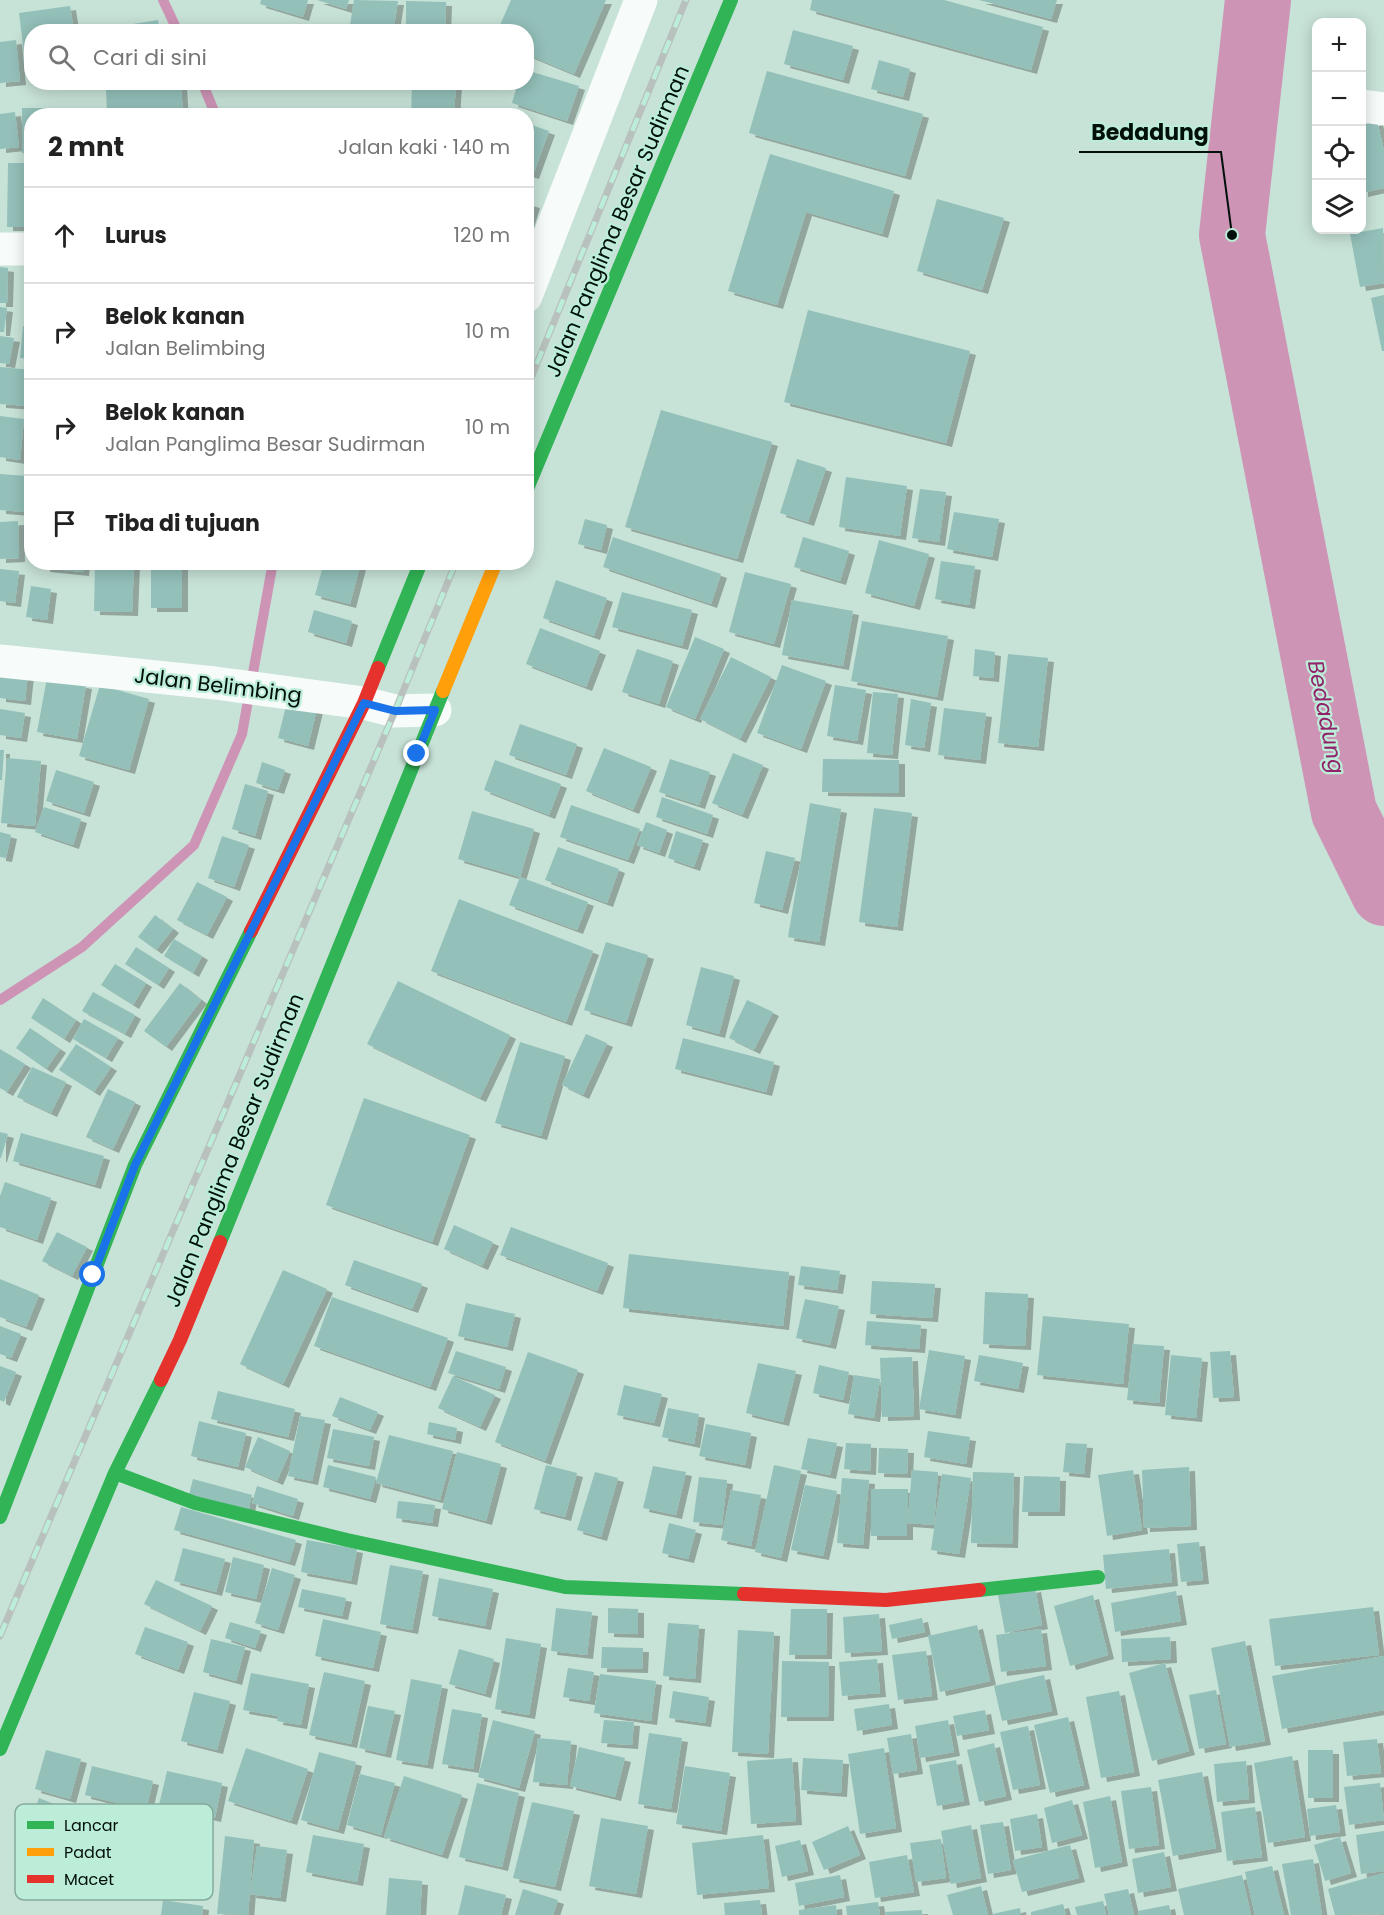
<!DOCTYPE html>
<html lang="id">
<meta charset="utf-8">
<style>
:root{--surface:#fff;--page:#f6f6f6;--text:#222;--muted:#767676;--line:#e0e0e0}
body{margin:0;font-family:Poppins,sans-serif;background:var(--page);color:var(--text)}
.controls{position:absolute;right:18px;top:18px;display:grid;overflow:hidden;border-radius:12px;box-shadow:0 3px 15px #0003}
.controls button{width:54px;height:54px;display:grid;place-items:center;padding:0;border:0;border-bottom:2px solid var(--line);background:var(--surface);color:var(--text);font:30px sans-serif}
.stop{position:absolute;width:18px;height:18px;margin:-14px;border:4px solid #1a73e8;border-radius:50%;background:#fff}
.stop.end{background:#1a73e8;border-color:#fff;box-shadow:0 2px 6px #0008}
.list{margin:0;padding:0;list-style:none}
h2{display:flex;justify-content:space-between;align-items:center;height:78px;margin:0;padding:0 24px;font-size:26px}
h2 small{font-size:20px;font-weight:400;color:var(--muted)}
.list li{display:grid;grid-template-columns:39px 1fr auto;gap:18px;align-items:center;box-sizing:border-box;height:96px;padding:0 24px;border-top:2px solid var(--line)}
.list b{display:block;font-size:22px;white-space:nowrap}
.list p{margin:0;font-size:20px;white-space:nowrap;color:var(--muted)}
.list em{font-size:20px;font-style:normal;color:var(--muted)}
.icon{flex:none;width:33px;height:33px;fill:none;stroke:currentColor;stroke-width:2;stroke-linecap:round;stroke-linejoin:round}
.map{position:relative;flex:none;width:1384px;height:1915px;overflow:hidden}
.search{position:absolute;background:var(--surface);box-shadow:0 3px 15px #0003;left:24px;top:24px;width:510px;height:66px;display:flex;align-items:center;gap:15px;box-sizing:border-box;padding:0 21px;border-radius:24px;color:var(--muted);font-size:22px}
.panel{position:absolute;background:var(--surface);box-shadow:0 3px 15px #0003;left:24px;top:108px;width:510px;height:462px;border-radius:24px}
.map>svg:first-child{display:block}
</style>
<div class="map">
<svg width="1384" height="1915" viewBox="0 0 1384 1915">
<defs>
<filter id="shadow"><feDropShadow dx="6" dy="4" stdDeviation="0" flood-color="#0004"/></filter>
</defs>
<rect width="100%" height="100%" fill="#c7e2d7"/>
<g fill="none" stroke-linecap="round" stroke-linejoin="round">
<!-- stream -->
<path stroke="#cd94b5" stroke-width="10" d="M163,0L178,32
M202,82L216,116
M0,1000L82,947L194,845L242,734L273,562"/>
<!-- river -->
<path stroke="#cd94b5" stroke-width="66" d="M1258,0L1232,235L1344,812L1384,893"/>
</g>
<!-- building -->
<path fill="#93c0b9" filter="url(#shadow)" d="M261,0H308L303,17L260,4Z
M317,0H349L346,9Z
M354,0L398,1L393,32H349Z
M511,0H606L574,74L526,54V32H497Z
M812,0H944L1043,27L1031,70L810,10Z
M979,0H1057L1051,19Z
M406,1L446,2L445,32H406Z
M70,6L74,32H32V52L24,53L19,13Z
M158,20L160,32H102L101,29Z
M793,30L853,46L843,80L784,64Z
M16,40L20,81L0,83V42Z
M879,60L910,69L903,97L871,89Z
M526,70L579,86L567,121L512,103L518,82H526Z
M767,71L923,114L905,176L749,133Z
M412,82H456L454,116H411Z
M181,84L183,116H107L106,87Z
M22,108H88V116H32V153H22Z
M15,112L19,147L0,149V114Z
M1377,121L1384,151V188L1362,193V125Z
M526,123L549,131L533,175L526,173Z
M770,154L894,191L882,234L806,212L777,305L728,291Z
M8,163H32V227H7Z
M937,199L1004,218L982,290L917,271Z
M526,202L534,204L527,227H526Z
M1383,228L1384,283L1360,287L1350,234Z
M0,267L8,268L7,303H0Z
M29,268H32V315H28Z
M1384,295V351H1382L1371,298Z
M0,307L7,308L4,332H0Z
M808,310L970,351L946,443L784,402Z
M23,326L32,327V359L20,358Z
M0,336L14,338L9,364L0,363Z
M0,367L32,370L30,406L0,404Z
M661,410L772,442L737,559L625,527Z
M0,416L24,419L20,460L0,457Z
M797,459L826,468L808,522L780,513Z
M0,474L28,476L25,512L0,510Z
M846,477L907,486L900,536L839,527Z
M920,489L946,492L939,542L912,538Z
M954,512L999,519L992,557L947,549Z
M585,519L607,525L601,550L578,544Z
M18,521L19,558L0,559V522Z
M613,537L721,574L711,604L603,567Z
M803,537L849,551L840,581L794,567Z
M879,540L929,554L914,606L865,593Z
M941,561L975,566L969,605L935,599Z
M45,562H84L83,572L44,568Z
M95,562H134L132,612L94,611Z
M151,562H182V608H151Z
M324,562H361L350,604L315,595Z
M0,569L19,571L15,603L0,601Z
M745,572L791,584L774,644L729,632Z
M556,580L607,598L594,636L543,618Z
M31,586L51,589L47,620L26,617Z
M622,592L692,610L682,646L612,627Z
M792,600L853,611L843,666L782,655Z
M314,610L352,621L346,643L308,632Z
M862,621L948,636L937,697L851,681Z
M540,628L600,651L586,687L526,664Z
M695,637L724,649L695,719L666,707Z
M637,649L673,661L659,704L622,692Z
M975,649L995,652L993,678L973,676Z
M1008,654L1048,658L1038,747L998,743Z
M731,657L771,677L740,739L700,719Z
M782,665L826,681L801,749L757,733Z
M0,671L28,673L25,701L0,698Z
M47,678L86,685L77,739L37,732Z
M100,685L149,699L129,770L79,756Z
M835,685L866,690L857,741L827,736Z
M873,692L898,694L892,755L867,753Z
M911,699L931,703L924,748L905,745Z
M287,702L317,709L308,746L278,738Z
M944,708L986,713L980,760L938,755Z
M0,709L25,713L21,738L0,735Z
M520,724L577,744L566,775L509,755Z
M604,748L651,767L633,810L586,791Z
M0,750H4L2,780H0Z
M733,753L763,765L742,815L712,803Z
M7,758L41,761L35,826L1,823Z
M670,759L710,772L699,805L659,792Z
M823,759L899,760V793L822,792Z
M495,760L561,784L549,815L484,790Z
M262,762L285,770L278,790L256,783Z
M56,770L94,782L84,813L46,801Z
M245,784L268,791L255,836L232,829Z
M662,797L713,815L707,834L656,817Z
M810,803L841,809L819,942L788,937Z
M571,805L640,829L628,860L560,837Z
M44,807L81,819L73,845L35,832Z
M874,808L912,813L897,927L859,922Z
M472,811L534,829L520,877L458,859Z
M646,822L667,830L659,853L637,845Z
M676,831L703,840L694,867L668,858Z
M0,832L11,835L6,858L0,857Z
M222,836L249,845L234,887L208,878Z
M558,847L619,869L607,903L545,880Z
M766,851L795,858L782,910L754,903Z
M520,877L588,902L577,930L509,905Z
M197,882L227,897L207,935L177,920Z
M459,899L593,951L566,1022L431,971Z
M155,915L173,929L156,950L138,937Z
M174,939L202,956L193,973L164,956Z
M606,942L648,955L626,1023L584,1010Z
M136,947L169,968L158,985L125,964Z
M115,964L146,983L133,1005L101,985Z
M701,967L734,976L719,1034L686,1025Z
M398,981L510,1035L480,1098L367,1044Z
M180,983L201,1000L166,1047L144,1031Z
M93,992L135,1015L125,1034L82,1011Z
M43,998L76,1020L64,1039L31,1018Z
M747,1000L773,1012L754,1050L729,1038Z
M84,1019L118,1038L106,1058L73,1039Z
M30,1028L60,1049L46,1069L16,1048Z
M586,1034L607,1043L583,1095L562,1085Z
M683,1038L774,1062L766,1092L675,1069Z
M520,1042L565,1056L541,1136L495,1123Z
M76,1044L111,1067L94,1092L59,1070Z
M0,1049L25,1064L7,1092L0,1088Z
M32,1067L66,1082L51,1113L17,1097Z
M108,1089L135,1102L113,1149L86,1137Z
M364,1098L470,1135L432,1242L326,1205Z
M0,1132L8,1134L1,1158H0Z
M21,1133L104,1156L95,1185L13,1161Z
M5,1182L51,1198L37,1240L0,1227V1196Z
M454,1225L493,1242L482,1266L444,1249Z
M511,1227L608,1263L597,1291L500,1255Z
M57,1232L87,1247L72,1276L42,1261Z
M629,1254L789,1272L783,1326L623,1308Z
M354,1260L422,1284L412,1309L345,1285Z
M801,1266L840,1271L837,1290L798,1285Z
M283,1270L327,1289L283,1384L240,1364Z
M0,1279L39,1295L26,1327L0,1317Z
M872,1281L935,1284L932,1318L870,1314Z
M985,1292L1028,1294L1025,1346L983,1344Z
M332,1297L448,1338L430,1387L314,1346Z
M805,1299L839,1306L830,1345L796,1338Z
M466,1303L515,1314L507,1347L458,1336Z
M1043,1316L1129,1324L1123,1384L1037,1375Z
M867,1321L921,1325L919,1349L865,1345Z
M0,1326L21,1334L11,1358L0,1354Z
M1133,1344L1164,1346L1159,1403L1127,1400Z
M929,1350L965,1356L955,1415L919,1409Z
M456,1351L506,1367L499,1389L448,1373Z
M1230,1351L1234,1397L1213,1398L1210,1352Z
M528,1352L578,1370L545,1461L495,1442Z
M979,1355L1023,1363L1018,1389L974,1381Z
M1171,1355L1202,1358L1196,1418L1165,1415Z
M912,1357L914,1416L882,1417L880,1358Z
M758,1363L796,1371L783,1422L746,1413Z
M819,1365L849,1372L843,1400L813,1393Z
M0,1366L16,1372L4,1402L0,1400Z
M854,1375L880,1379L874,1418L848,1414Z
M453,1376L495,1395L480,1427L438,1408Z
M624,1385L662,1394L654,1423L617,1415Z
M218,1391L295,1409L288,1437L211,1419Z
M340,1397L378,1412L370,1430L332,1416Z
M668,1408L699,1414L694,1444L662,1437Z
M300,1416L325,1420L312,1481L288,1476Z
M199,1421L246,1433L238,1467L191,1456Z
M429,1422L457,1428L455,1440L427,1434Z
M706,1424L751,1433L745,1465L699,1456Z
M333,1429L374,1437L369,1466L327,1458Z
M928,1431L970,1437L966,1464L924,1457Z
M389,1435L453,1451L440,1500L376,1483Z
M258,1437L290,1451L277,1481L245,1467Z
M808,1438L837,1443L830,1475L801,1469Z
M846,1443L871,1444L870,1471L844,1469Z
M1066,1443L1087,1444L1084,1474L1063,1472Z
M879,1448L908,1449L907,1474L878,1473Z
M457,1452L501,1464L486,1521L442,1509Z
M328,1465L376,1477L370,1499L323,1487Z
M546,1465L577,1473L565,1517L534,1509Z
M774,1465L801,1471L781,1558L755,1552Z
M653,1466L686,1472L676,1515L643,1508Z
M1189,1467L1191,1526L1144,1528L1142,1470Z
M912,1470L938,1472L934,1525L907,1523V1536H871V1489H908V1519Z
M1133,1470L1142,1530L1107,1536L1098,1475Z
M595,1472L618,1478L601,1537L577,1530Z
M973,1472L1014,1473L1012,1544L971,1543Z
M942,1474L971,1478L959,1554L931,1550Z
M1024,1476L1060,1477L1059,1512H1022Z
M699,1477L727,1480L722,1525L693,1522Z
M842,1478L869,1480L863,1545L837,1543Z
M193,1479L252,1495L248,1512L189,1495Z
M805,1485L837,1491L823,1556L791,1550Z
M257,1486L298,1499L293,1516L252,1503Z
M731,1490L761,1495L751,1546L721,1540Z
M398,1501L435,1505L432,1523L396,1518Z
M181,1507L296,1540L289,1562L174,1530Z
M669,1523L696,1530L688,1559L662,1553Z
M307,1540L357,1549L351,1581L301,1572Z
M1199,1542L1203,1580L1181,1582L1177,1544Z
M183,1548L225,1559L216,1592L174,1581Z
M1169,1549L1172,1582L1106,1589L1103,1555Z
M233,1557L264,1565L256,1599L225,1592Z
M390,1565L423,1571L412,1630L380,1624Z
M272,1568L295,1575L278,1630L255,1623Z
M439,1578L493,1589L485,1626L432,1616Z
M156,1580L212,1606L200,1631L144,1604Z
M1035,1588L1042,1625L1005,1633L998,1595Z
M302,1589L346,1598L342,1616L298,1607Z
M1176,1591L1181,1621L1115,1632L1111,1603Z
M1093,1595L1108,1655L1070,1666L1054,1606Z
M1373,1607L1379,1655L1275,1666L1269,1619Z
M556,1608L592,1612L587,1655L551,1651Z
M608,1608L638,1609V1634L608,1633Z
M791,1609H827L826,1655H789Z
M879,1614L882,1651L845,1653L843,1617Z
M922,1618L925,1632L892,1639L889,1625Z
M323,1619L381,1632L373,1668L315,1656Z
M230,1622L261,1631L255,1648L225,1638Z
M668,1623L699,1625L695,1679L663,1676Z
M977,1625L990,1681L940,1692L928,1636Z
M145,1627L188,1642L178,1670L135,1654Z
M1041,1629L1046,1666L1001,1672L996,1635Z
M738,1630L774,1632L768,1754L732,1752Z
M1170,1637L1171,1659L1122,1662L1121,1639Z
M506,1638L541,1644L529,1715L495,1709Z
M211,1639L245,1647L236,1681L203,1672Z
M1245,1641L1265,1741L1230,1747L1211,1648Z
M602,1647L643,1648L642,1669L601,1668Z
M459,1649L494,1659L485,1694L449,1684Z
M926,1651L932,1696L898,1700L892,1655Z
M1384,1656V1710L1282,1729L1272,1676Z
M877,1659L880,1693L842,1696L839,1662Z
M782,1661L829,1662L828,1717H781Z
M1165,1663L1189,1751L1152,1761L1129,1673Z
M568,1668L594,1672L589,1701L563,1697Z
M324,1672L365,1681L351,1744L309,1735Z
M251,1673L309,1684L301,1725L277,1721L278,1716L243,1710Z
M600,1674L656,1681L651,1721L594,1713Z
M1044,1675L1052,1711L1002,1721L994,1686Z
M411,1679L442,1685L427,1765L396,1760Z
M1216,1690L1226,1744L1199,1749L1189,1695Z
M673,1691L709,1697L705,1723L669,1718Z
M1119,1691L1134,1772L1101,1778L1086,1697Z
M194,1692L230,1701L217,1750L181,1741Z
M889,1704L892,1725L857,1731L854,1709Z
M368,1706L395,1711L385,1754L359,1748Z
M452,1709L482,1714L473,1769L442,1764Z
M985,1710L989,1730L957,1736L953,1716Z
M1068,1717L1084,1785L1050,1793L1034,1725Z
M493,1720L535,1731L519,1788L478,1777Z
M604,1720L634,1722L632,1745L601,1743Z
M948,1720L954,1752L920,1758L915,1726Z
M1028,1726L1040,1785L1013,1790L1000,1732Z
M649,1733L682,1738L671,1809L638,1804Z
M911,1734L917,1770L893,1774L887,1738Z
M538,1738L571,1741L567,1785L533,1782Z
M1377,1739L1381,1773L1347,1776L1343,1742Z
M994,1743L1006,1796L979,1802L967,1750Z
M579,1747L625,1758L615,1797L570,1786Z
M246,1748L308,1769L291,1821L228,1801Z
M884,1748L896,1828L860,1834L848,1754Z
M46,1750L81,1759L70,1799L35,1789Z
M1308,1750H1333V1798H1308Z
M319,1752L356,1762L338,1830L301,1820Z
M1292,1756L1305,1837L1268,1843L1254,1763Z
M792,1758L796,1821L751,1824L747,1761Z
M803,1758L843,1760L841,1793L801,1790Z
M956,1760L964,1801L937,1806L929,1765Z
M1246,1761L1249,1799L1217,1802L1214,1764Z
M92,1766L153,1781L146,1810L85,1795Z
M685,1766L730,1773L721,1831L676,1824Z
M167,1771L222,1783L215,1818L159,1805Z
M1202,1772L1216,1848L1173,1856L1158,1780Z
M360,1774L395,1783L381,1835L347,1825Z
M404,1776L462,1795L442,1855L384,1837Z
M477,1783L519,1793L502,1867L459,1857Z
M1380,1783L1384,1820L1349,1825L1344,1787Z
M1151,1787L1159,1845L1129,1849L1121,1791Z
M1110,1796L1122,1862L1095,1868L1083,1802Z
M39,1798L64,1808L57,1827L32,1818Z
M1072,1800L1082,1835L1052,1843L1044,1808Z
M532,1802L574,1811L555,1887L513,1878Z
M1336,1805L1340,1832L1310,1836L1307,1809Z
M1255,1807L1262,1857L1227,1861L1221,1812Z
M1037,1814L1042,1847L1015,1851L1010,1819Z
M601,1818L648,1826L636,1894L589,1886Z
M1003,1822L1011,1870L988,1874L980,1825Z
M971,1825L981,1878L951,1884L941,1831Z
M848,1826L860,1855L824,1870L812,1842Z
M1384,1831V1871L1361,1874L1356,1835Z
M313,1835L364,1844L357,1882L306,1872Z
M763,1835L769,1888L697,1895L692,1843Z
M225,1836L254,1840L248,1915L217,1914Z
M1340,1837L1351,1873L1325,1881L1314,1845Z
M941,1839L946,1878L916,1882L910,1843Z
M800,1840L808,1871L782,1877L775,1846Z
M1070,1845L1079,1878L1022,1892L1013,1860Z
M257,1846L287,1850L280,1898L250,1894Z
M1164,1852L1171,1887L1138,1893L1132,1859Z
M907,1855L914,1892L875,1898L869,1862Z
M1313,1859L1322,1915H1291L1282,1864Z
M1272,1866L1284,1915H1255L1245,1872Z
M1384,1873V1914L1335,1915L1328,1889Z
M840,1875L844,1897L799,1906L795,1883Z
M1242,1875L1251,1915H1184L1178,1889Z
M389,1878L422,1881L420,1915H386Z
M465,1885L506,1895L501,1915H458Z
M981,1886L988,1915H953L947,1895Z
M523,1889L558,1900L553,1915H515Z
M1128,1889L1134,1915H1109L1104,1894Z
M163,1900L203,1906L202,1915H161Z
M760,1900L762,1915H725L724,1903Z
M1103,1901L1106,1915H1077L1075,1907Z
M878,1902L880,1915H847L846,1906Z
M1063,1904L1066,1915H1031V1912Z
M836,1905L837,1915H799V1910Z
M1169,1905L1171,1915H1139L1138,1911Z
M1020,1908L1021,1915H992V1914Z
M922,1910V1915H886L885,1912Z"/>
<g fill="none" stroke-linecap="round" stroke-linejoin="round">
<!-- street -->
<path stroke="#f7fbf9" stroke-width="33" d="M1362,106L1384,109
M0,249H32
M526,296L641,0
M0,661L215,683L364,703L395,711L435,710"/>
<!-- fast -->
<path stroke="#30b455" stroke-width="14" d="M526,491L731,0
M378,668L421,562
M220,1242L443,691
M115,1473L195,1503L347,1540L565,1587L744,1594
M0,1517L135,1165L251,931
M979,1590L1098,1577
M0,1749L115,1473L161,1380"/>
<!-- slow -->
<path stroke="#ff9f0a" stroke-width="14" d="M443,691L496,562"/>
<!-- jam -->
<path stroke="#e5322d" stroke-width="14" d="M251,931L364,703L378,668
M161,1380L180,1340L220,1242
M744,1594L886,1600L979,1590"/>
<defs>
<path id="rail" d="M526,390L686,0
M0,1636L395,711L456,562"/>
</defs>
<!-- rail casing -->
<use href="#rail" stroke="#b9c1be" stroke-width="7"/>
<!-- rail -->
<use href="#rail" stroke="#bcedd8" stroke-width="4.5" stroke-dasharray="14" stroke-linecap="butt"/>
</g>
<g fill="none" stroke-linecap="round" stroke-linejoin="round">
<!-- route -->
<path stroke="#1a73e8" stroke-width="8" d="M93,1275L135,1165L364,703L395,711L435,710L417,754"/>
</g>
<g text-anchor="middle" dominant-baseline="central" stroke-width="4.5" stroke-linejoin="round" paint-order="stroke">
<!-- street labels -->
<g font-size="21" fill="#01100a" stroke="#bcedd8">
<text transform="translate(617 221) rotate(-67)">Jalan Panglima Besar Sudirman</text>
<text transform="translate(218 685) rotate(7)">Jalan Belimbing</text>
<text transform="translate(234 1150) rotate(-68)">Jalan Panglima Besar Sudirman</text>
</g>
<!-- water labels -->
<g font-size="22" font-style="italic" fill="#912168" stroke="#bcedd8">
<text transform="translate(1326 717) rotate(79)">Bedadung</text>
</g>
</g>
<!-- legend -->
<rect x="15" y="1804" width="198" height="96" rx="9" fill="#bcedd8" stroke="#84ab9a" stroke-width="1.5"/>
<rect x="27" y="1821" width="27" height="8" fill="#30b455"/>
<rect x="27" y="1848" width="27" height="8" fill="#ff9f0a"/>
<rect x="27" y="1875" width="27" height="8" fill="#e5322d"/>
<g font-size="16" fill="#01100a">
<text x="64" y="1831">Lancar</text>
<text x="64" y="1858">Padat</text>
<text x="64" y="1885">Macet</text>
</g>
<!-- callouts -->
<path fill="none" stroke="#01100a" stroke-width="2" d="M1232 235L1221 152H1079"/>
<circle fill="#01100a" stroke="#bcedd8" stroke-width="2" cx="1232" cy="235" r="6"/>
<g font-size="22" text-anchor="middle" font-weight="bold" fill="#01100a" stroke="#bcedd8" stroke-width="4.5" stroke-linejoin="round" paint-order="stroke">
<text x="1150" y="140">Bedadung</text>
</g>
</svg>
<div class="controls">
<button>+</button>
<button>−</button>
<button><svg class="icon" aria-label="locate" viewBox="0 0 24 24"><circle cx="12" cy="12" r="6"/><path d="M12 2v4M12 18v4M2 12h4M18 12h4"/></svg></button>
<button><svg class="icon" aria-label="layers" viewBox="0 0 24 24"><path d="M12 4l9 5-9 5-9-5zM3 14l9 5 9-5"/></svg></button>
</div>
<div class="stop" style="left:93px;top:1275px"></div>
<div class="stop end" style="left:417px;top:754px"></div>
<div class="search"><svg class="icon" aria-label="search" viewBox="0 0 24 24"><circle cx="10" cy="10" r="6"/><path d="M15 15l6 6"/></svg>Cari di sini</div>
<section class="panel">
<h2>2 mnt<small>Jalan kaki · 140 m</small></h2>
<ul class="list">
<li><svg class="icon" aria-label="ahead" viewBox="0 0 24 24"><path d="M12 20V5M6 11l6-6 6 6"/></svg><div><b>Lurus</b></div><em>120 m</em></li>
<li><svg class="icon" aria-label="right" viewBox="0 0 24 24"><path d="M7 20v-9h11M14 6l5 5-5 5"/></svg><div><b>Belok kanan</b><p>Jalan Belimbing</p></div><em>10 m</em></li>
<li><svg class="icon" aria-label="right" viewBox="0 0 24 24"><path d="M7 20v-9h11M14 6l5 5-5 5"/></svg><div><b>Belok kanan</b><p>Jalan Panglima Besar Sudirman</p></div><em>10 m</em></li>
<li><svg class="icon" aria-label="arrive" viewBox="0 0 24 24"><path d="M6 21V4h12l-3 4 3 4H6"/></svg><div><b>Tiba di tujuan</b></div></li>
</ul>
</section>
</div>
